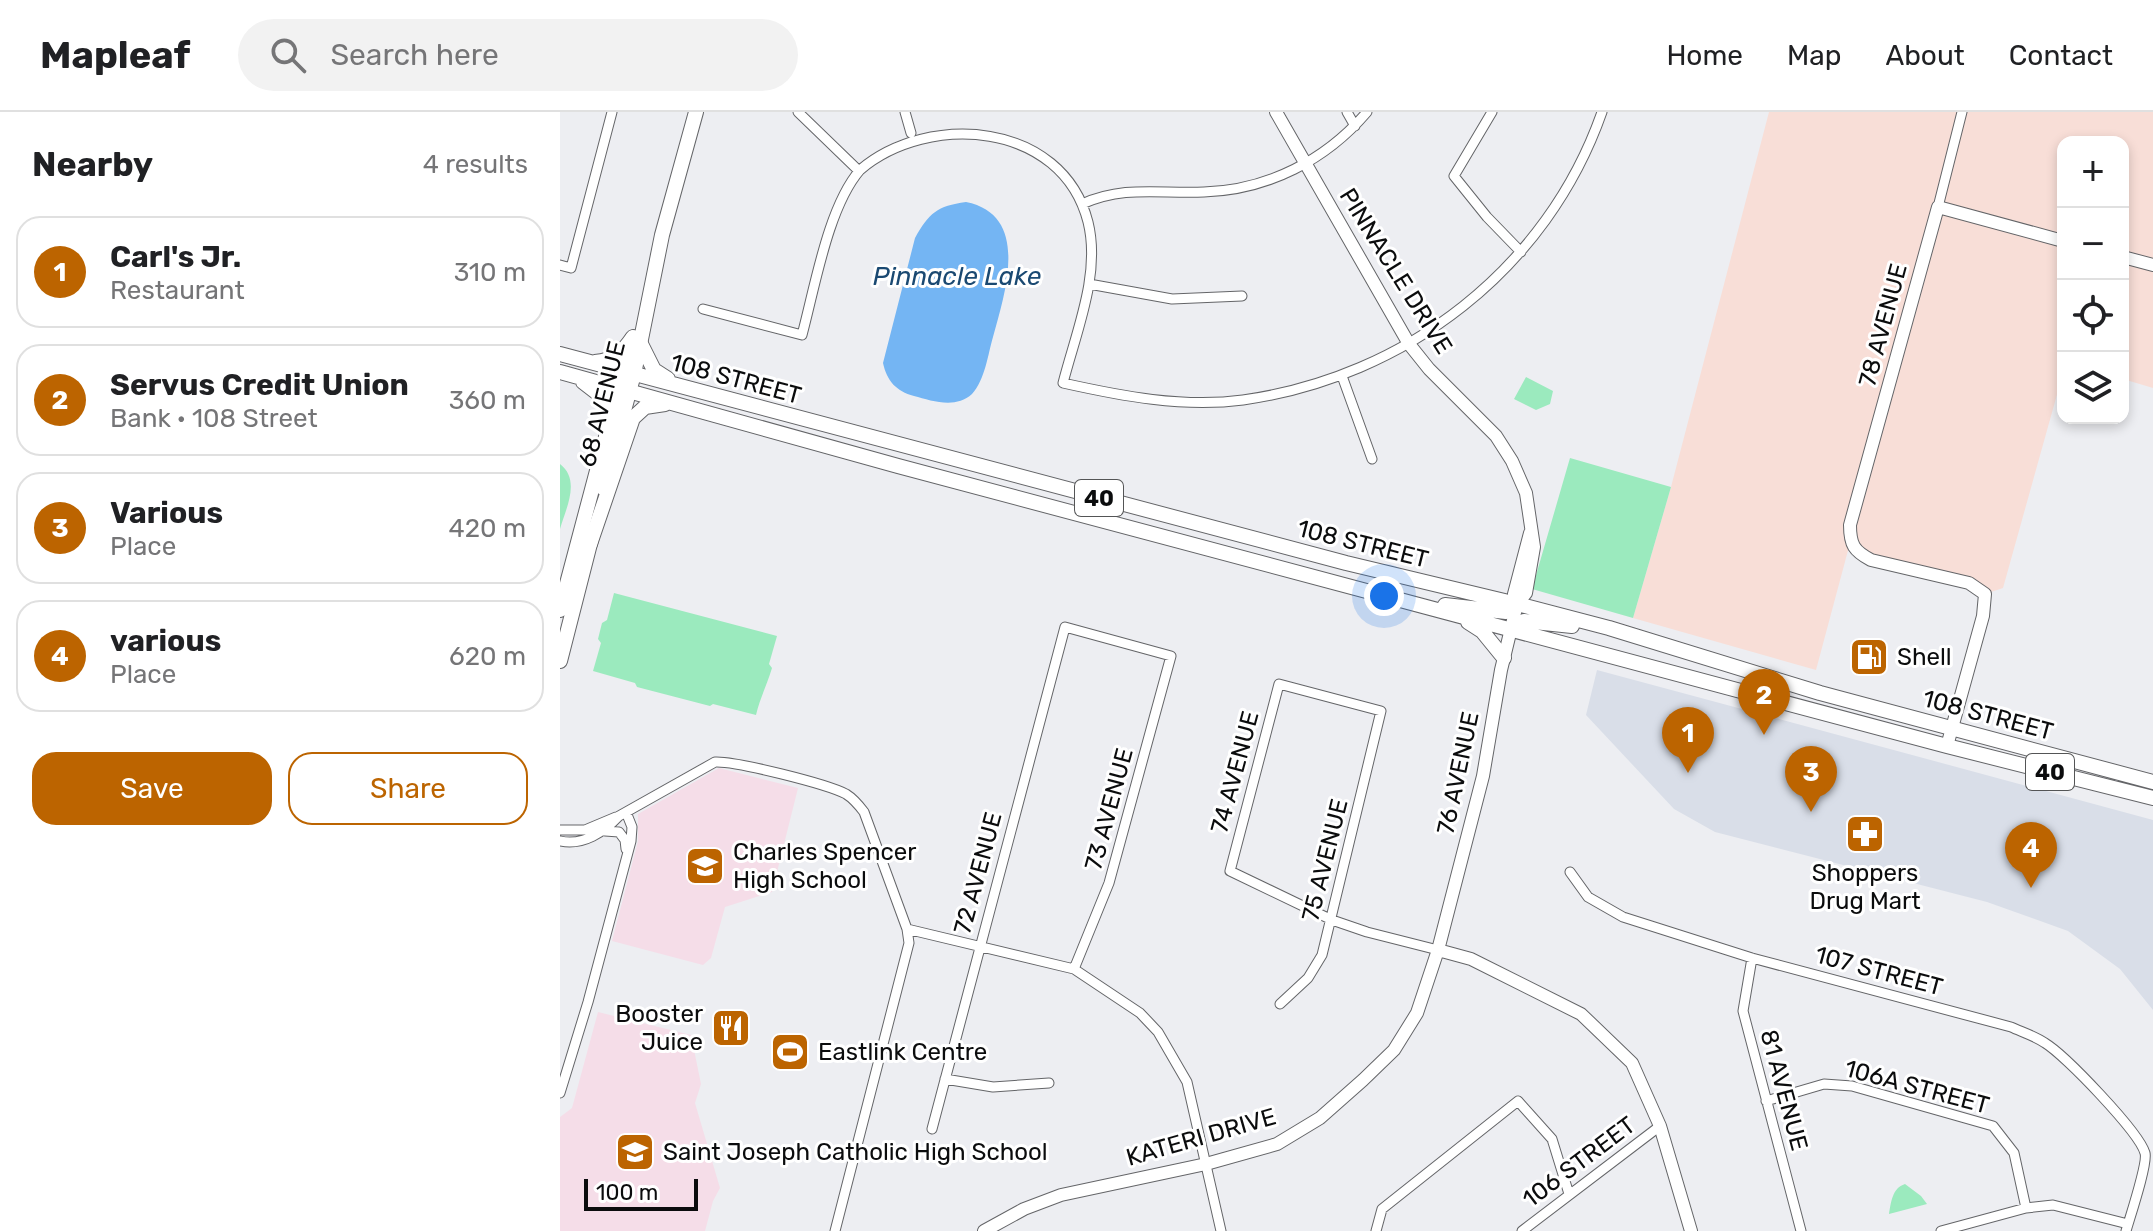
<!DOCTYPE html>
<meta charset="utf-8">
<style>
:root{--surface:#fff;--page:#f2f2f2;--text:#202124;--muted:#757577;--line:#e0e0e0;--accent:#bc6400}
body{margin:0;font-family:Rubik,sans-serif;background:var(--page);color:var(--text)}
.controls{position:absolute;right:24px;top:24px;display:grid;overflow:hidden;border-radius:16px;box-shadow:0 4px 12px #0003}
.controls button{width:72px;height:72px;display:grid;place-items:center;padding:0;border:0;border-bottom:2px solid var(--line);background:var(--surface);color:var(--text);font:40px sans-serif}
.scale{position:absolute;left:24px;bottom:20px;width:114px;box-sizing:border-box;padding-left:8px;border:4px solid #0b0c0d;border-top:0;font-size:22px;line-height:28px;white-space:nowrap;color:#0b0c0d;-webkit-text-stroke:6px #fff;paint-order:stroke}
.you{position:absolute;left:824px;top:484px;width:28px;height:28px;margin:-20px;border:6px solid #fff;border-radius:50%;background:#1a73e8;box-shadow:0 0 0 12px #1a73e833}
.badge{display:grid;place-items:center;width:52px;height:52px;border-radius:50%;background:var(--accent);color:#fff;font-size:26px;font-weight:700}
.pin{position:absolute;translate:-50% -66px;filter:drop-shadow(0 2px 4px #0008)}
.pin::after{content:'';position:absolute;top:42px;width:28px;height:24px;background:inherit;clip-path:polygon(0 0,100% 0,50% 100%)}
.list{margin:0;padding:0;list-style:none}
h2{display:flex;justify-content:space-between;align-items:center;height:104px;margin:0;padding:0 32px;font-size:34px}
h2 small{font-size:26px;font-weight:400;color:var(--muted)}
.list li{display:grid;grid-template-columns:52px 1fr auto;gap:24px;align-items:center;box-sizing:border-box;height:112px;margin:0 16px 16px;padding:0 16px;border:2px solid var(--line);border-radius:24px}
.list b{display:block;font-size:30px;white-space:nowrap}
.list p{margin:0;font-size:26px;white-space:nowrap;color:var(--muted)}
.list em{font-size:26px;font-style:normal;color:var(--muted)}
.actions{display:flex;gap:16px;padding:24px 32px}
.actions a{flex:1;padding:18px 0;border:2px solid var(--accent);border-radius:24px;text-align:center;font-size:28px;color:var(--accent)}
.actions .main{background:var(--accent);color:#fff}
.icon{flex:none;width:44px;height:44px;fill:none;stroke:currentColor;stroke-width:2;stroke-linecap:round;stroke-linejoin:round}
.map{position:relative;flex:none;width:1593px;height:1119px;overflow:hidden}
header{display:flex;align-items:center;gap:48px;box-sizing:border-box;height:112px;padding:0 40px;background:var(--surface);border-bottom:2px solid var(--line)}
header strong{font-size:38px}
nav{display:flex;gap:44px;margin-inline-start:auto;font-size:28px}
.search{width:560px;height:72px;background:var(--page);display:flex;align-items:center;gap:20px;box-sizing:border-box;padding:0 28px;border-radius:44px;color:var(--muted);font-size:30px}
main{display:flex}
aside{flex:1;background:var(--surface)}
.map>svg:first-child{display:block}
</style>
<header>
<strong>Mapleaf</strong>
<div class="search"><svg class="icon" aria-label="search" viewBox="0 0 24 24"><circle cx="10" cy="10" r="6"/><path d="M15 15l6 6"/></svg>Search here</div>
<nav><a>Home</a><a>Map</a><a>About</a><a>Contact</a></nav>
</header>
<main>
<aside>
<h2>Nearby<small>4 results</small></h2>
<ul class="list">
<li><span class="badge">1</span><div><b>Carl's Jr.</b><p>Restaurant</p></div><em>310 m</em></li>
<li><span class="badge">2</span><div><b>Servus Credit Union</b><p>Bank · 108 Street</p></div><em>360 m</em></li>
<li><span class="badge">3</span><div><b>Various</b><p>Place</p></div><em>420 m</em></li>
<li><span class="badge">4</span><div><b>various</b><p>Place</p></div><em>620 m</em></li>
</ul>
<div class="actions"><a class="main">Save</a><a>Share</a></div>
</aside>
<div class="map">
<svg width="1593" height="1119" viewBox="0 0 1593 1119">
<rect width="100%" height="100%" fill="#edeef2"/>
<!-- built -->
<path fill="#d9dee8" d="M1037,558L1593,708V898L1560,857L1508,819L1427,790L1155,720L1114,697L1026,603Z"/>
<!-- industrial -->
<path fill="#f8ded7" d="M1209,0H1593V276L1563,267V30H1503V261L1443,476L1425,482L1311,448L1290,431L1256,558L1073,506L1111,375Z"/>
<!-- education -->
<path fill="#f5dde8" d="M159,656L238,676L212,780L165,795L151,846L143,853L52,829L78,729V702Z
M38,900L131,923L141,972L135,991L160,1076L153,1089L145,1119H0V1005L12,996Z"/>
<!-- green -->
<path fill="#9beabe" d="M966,265L993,279L990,292L976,298L954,287Z
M1010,346L1111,375L1073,506L972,477Z
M0,352C21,368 6,396 0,417Z
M54,481L217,524L209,552L212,556C207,573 200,586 196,603L153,592L150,594L77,575L75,571L33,559L41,531L38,527L42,511L47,508Z
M1345,1072L1361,1084L1367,1092L1329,1102C1331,1091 1332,1076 1345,1072Z"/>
<!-- water -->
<path fill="#74b5f3" d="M406,90C471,103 445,181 433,225C428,242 425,268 412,282C396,297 372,289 354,284C336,279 327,269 323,251L355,126C369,101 377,94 406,90Z"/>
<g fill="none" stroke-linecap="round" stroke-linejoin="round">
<defs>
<path id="minor" d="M238,0L299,59
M345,0L351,21
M787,0L795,14
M932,0L894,64L927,105L961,140
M522,92C565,73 599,82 644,80C708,78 766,48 807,0
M1378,95L1402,0
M0,153L11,156L52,0
M529,172L612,187L682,184
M143,197L242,223C255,175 268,95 300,58C368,0 502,9 528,110C541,162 516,220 503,271C561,284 623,296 683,288C846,265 987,157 1042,0
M782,264L812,347
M0,718H25L56,705
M45,719L59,720L65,728L66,737
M0,729C23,734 44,720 59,704L155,650C176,649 267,672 286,682C294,687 298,692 304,700L347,817L349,831L275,1119
M1010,760L1028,785L1063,805L1192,846L1451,915C1462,920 1475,924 1485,931C1505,943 1579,1020 1585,1041C1588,1051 1570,1105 1566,1119
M347,817L514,857L580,901L598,920L627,970L661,1119
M1192,846L1183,899L1241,1119
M720,892L748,866L762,843L821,599L719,572L670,759L772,808L807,820L878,838
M385,967L433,975L489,971
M0,981L28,890L71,729L72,715L66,700
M1206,989L1264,972L1292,974L1433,1014L1454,1041L1466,1096
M372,1017L505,515L611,544L549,771L514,857
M816,1119L822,1097L958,989L992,1027L1009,1082
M962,1119L1100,1014
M1381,1119L1466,1096L1493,1093L1568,1112"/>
<path id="tertiary" d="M1563,145L1593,153
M957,492L954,482L970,421
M1387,634L1423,504L1425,482L1409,471L1311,448C1294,439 1290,433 1290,413L1378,95L1503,129
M878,838L911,847L1021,902L1072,951L1100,1014L1131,1119
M424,1119L464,1097L501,1083L646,1052L717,1032L760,1006L803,968L834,938L857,901L878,838L923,664L941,558L957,492L966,481L974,435L966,381L952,349L936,324L869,257L849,232L716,0"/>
<path id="secondary" d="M43,376L74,262L102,123L136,0
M0,498L72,227
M0,549L33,420"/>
<path id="primary" d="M81,232L94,258L108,267
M0,242L786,451L957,492L1049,516L1260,581L1593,670
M35,250C55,248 62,241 73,225
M0,260L338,354L1387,634L1593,686
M23,270L45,287L50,307
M30,432L73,306L85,295L105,292
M885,493L946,500L957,492
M908,510L922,519L944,546
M951,517L964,509L1012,514"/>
</defs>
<!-- minor casing -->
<use href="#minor" stroke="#646568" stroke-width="11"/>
<!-- tertiary casing -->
<use href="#tertiary" stroke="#646568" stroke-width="14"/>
<!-- secondary casing -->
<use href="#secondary" stroke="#646568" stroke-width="16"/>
<!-- primary casing -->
<use href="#primary" stroke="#646568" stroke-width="16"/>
<!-- minor -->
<use href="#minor" stroke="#fff" stroke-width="9"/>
<!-- tertiary -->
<use href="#tertiary" stroke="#fff" stroke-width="12"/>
<!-- secondary -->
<use href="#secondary" stroke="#fff" stroke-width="14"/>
<!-- primary -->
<use href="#primary" stroke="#fff" stroke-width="14"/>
</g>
<!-- icons -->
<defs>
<symbol id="fuel-square" viewBox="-11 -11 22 22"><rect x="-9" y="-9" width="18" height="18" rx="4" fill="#bc6400" stroke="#fff"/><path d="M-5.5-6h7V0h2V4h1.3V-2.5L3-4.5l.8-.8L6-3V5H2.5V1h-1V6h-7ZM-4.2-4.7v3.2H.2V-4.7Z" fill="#fff"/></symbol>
<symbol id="pharmacy-square" viewBox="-11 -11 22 22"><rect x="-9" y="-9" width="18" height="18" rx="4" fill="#bc6400" stroke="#fff"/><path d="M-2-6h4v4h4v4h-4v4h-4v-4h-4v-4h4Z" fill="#fff"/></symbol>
<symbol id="school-square" viewBox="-11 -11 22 22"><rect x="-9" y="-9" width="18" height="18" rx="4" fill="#bc6400" stroke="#fff"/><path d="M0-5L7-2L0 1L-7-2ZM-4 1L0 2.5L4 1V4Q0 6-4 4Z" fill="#fff"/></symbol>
<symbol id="restaurant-square" viewBox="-11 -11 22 22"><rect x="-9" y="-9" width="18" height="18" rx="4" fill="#bc6400" stroke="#fff"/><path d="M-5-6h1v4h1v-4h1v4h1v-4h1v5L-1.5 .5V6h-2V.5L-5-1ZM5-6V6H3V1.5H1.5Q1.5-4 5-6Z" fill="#fff"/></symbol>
<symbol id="stadium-square" viewBox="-11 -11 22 22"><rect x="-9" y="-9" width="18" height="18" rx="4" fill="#bc6400" stroke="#fff"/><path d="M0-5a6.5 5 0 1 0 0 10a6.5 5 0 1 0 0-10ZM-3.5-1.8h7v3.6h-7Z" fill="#fff"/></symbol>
</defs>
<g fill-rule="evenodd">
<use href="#fuel-square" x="1287" y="523" width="44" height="44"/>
<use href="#pharmacy-square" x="1283" y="700" width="44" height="44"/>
<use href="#school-square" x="123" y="732" width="44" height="44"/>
<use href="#restaurant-square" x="149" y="894" width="44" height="44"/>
<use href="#stadium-square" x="208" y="918" width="44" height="44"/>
<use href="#school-square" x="53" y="1018" width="44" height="44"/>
</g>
<g text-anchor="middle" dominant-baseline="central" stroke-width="6" stroke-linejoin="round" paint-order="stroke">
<!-- shield labels -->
<g fill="#fff" stroke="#545556" stroke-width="2">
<rect x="515" y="368" width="48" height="36" rx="6"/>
<rect x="1466" y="642" width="48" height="36" rx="6"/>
</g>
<g font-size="22" font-weight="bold" fill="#0b0c0d">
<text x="539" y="386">40</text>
<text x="1490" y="660">40</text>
</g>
<!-- street labels -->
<g font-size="24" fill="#0b0c0d" stroke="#fff">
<text transform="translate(836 159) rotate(58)">PINNACLE DRIVE</text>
<text transform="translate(1323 213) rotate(-75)">78 AVENUE</text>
<text transform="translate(176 267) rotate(15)">108 STREET</text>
<text transform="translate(42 292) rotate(-76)">68 AVENUE</text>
<text transform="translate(803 432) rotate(14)">108 STREET</text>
<text transform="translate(1428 603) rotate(15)">108 STREET</text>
<text transform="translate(675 660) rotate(-75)">74 AVENUE</text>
<text transform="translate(898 661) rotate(-78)">76 AVENUE</text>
<text transform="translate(549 697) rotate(-75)">73 AVENUE</text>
<text transform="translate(765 748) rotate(-76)">75 AVENUE</text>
<text transform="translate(418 761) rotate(-75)">72 AVENUE</text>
<text transform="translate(1319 859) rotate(15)">107 STREET</text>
<text transform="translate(1357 975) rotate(15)">106A STREET</text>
<text transform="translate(1224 978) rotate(75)">81 AVENUE</text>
<text transform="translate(641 1025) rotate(-16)">KATERI DRIVE</text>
<text transform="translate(1019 1050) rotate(-37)">106 STREET</text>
</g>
<!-- poi labels -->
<g font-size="24" fill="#0b0c0d" stroke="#fff" text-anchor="start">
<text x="1337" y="545">Shell</text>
<text x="173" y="740">Charles Spencer<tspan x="173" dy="28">High School</tspan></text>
<text x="1305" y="761" text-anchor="middle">Shoppers<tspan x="1305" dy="28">Drug Mart</tspan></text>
<text x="143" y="902" text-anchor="end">Booster<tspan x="143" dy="28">Juice</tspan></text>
<text x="258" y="940">Eastlink Centre</text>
<text x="103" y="1040">Saint Joseph Catholic High School</text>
</g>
<!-- water labels -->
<g font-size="26" font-style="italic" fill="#1a4972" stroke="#fff">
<text x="397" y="164">Pinnacle Lake</text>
</g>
</g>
</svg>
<div class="controls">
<button>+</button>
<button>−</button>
<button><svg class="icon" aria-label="locate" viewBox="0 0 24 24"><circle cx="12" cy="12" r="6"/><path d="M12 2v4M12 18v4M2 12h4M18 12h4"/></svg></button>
<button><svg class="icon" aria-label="layers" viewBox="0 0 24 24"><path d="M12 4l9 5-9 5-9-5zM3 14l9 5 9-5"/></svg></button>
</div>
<div class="scale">100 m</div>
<div class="you"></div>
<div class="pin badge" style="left:1128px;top:661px">1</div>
<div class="pin badge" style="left:1204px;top:623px">2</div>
<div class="pin badge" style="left:1251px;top:700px">3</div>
<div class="pin badge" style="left:1471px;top:776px">4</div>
</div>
</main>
